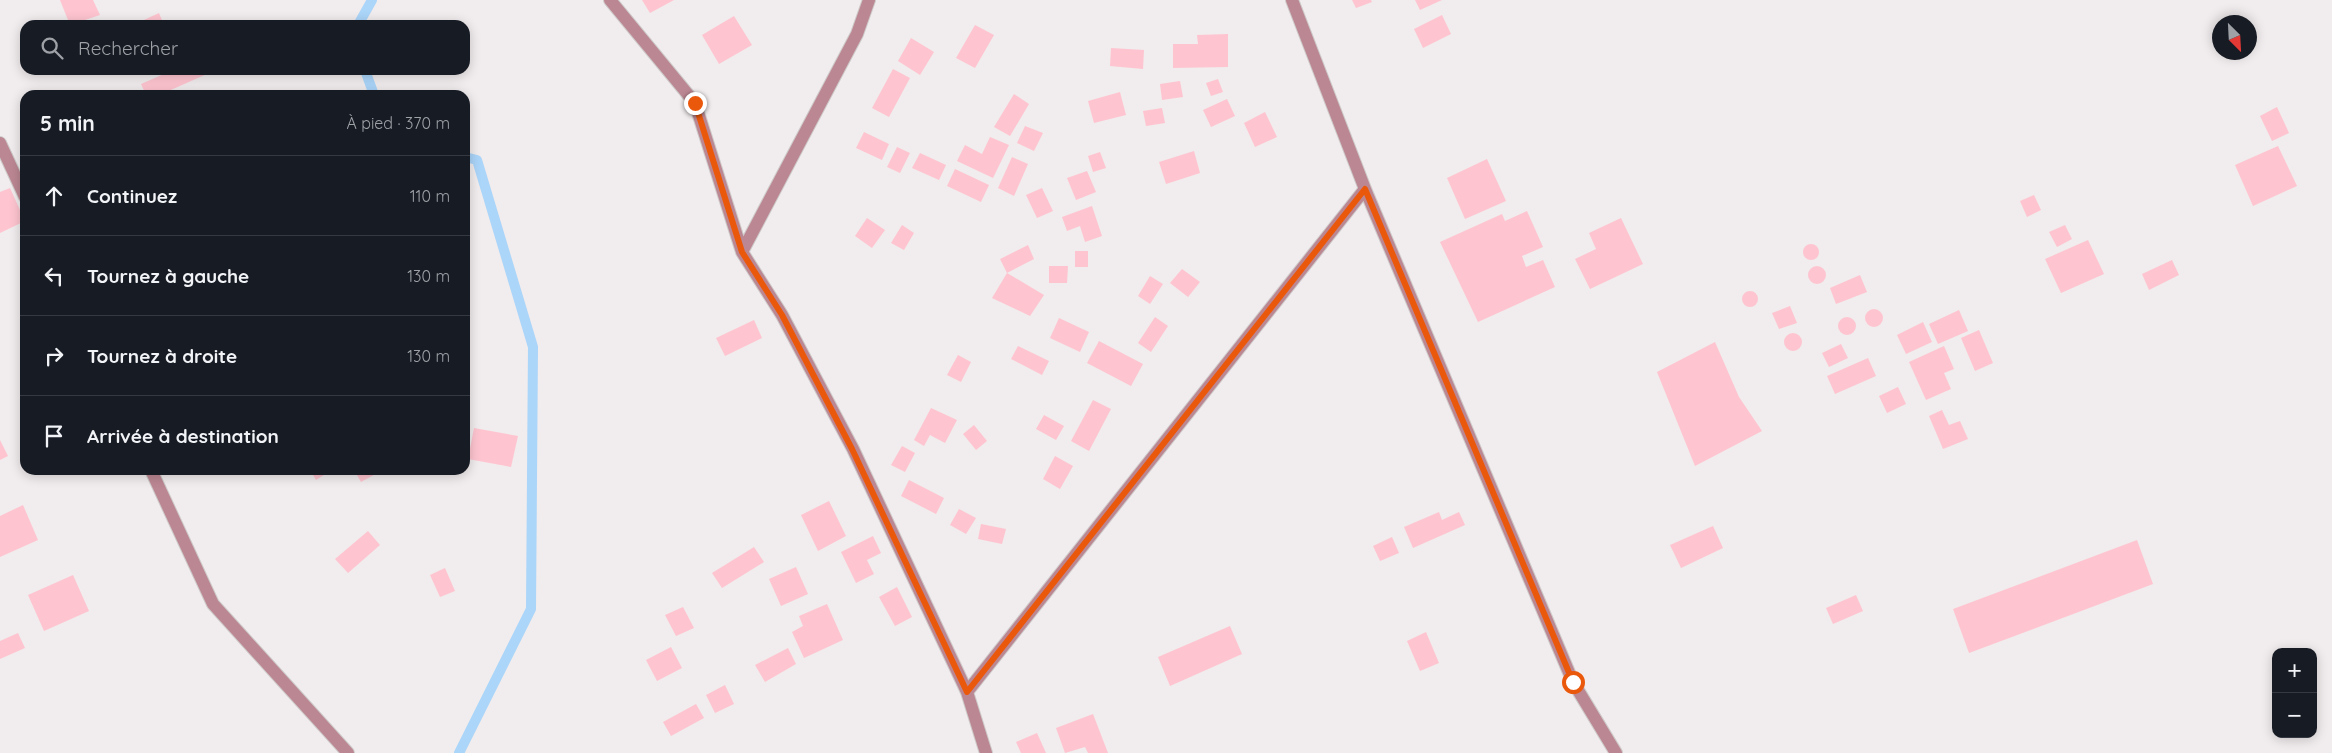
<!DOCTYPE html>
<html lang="fr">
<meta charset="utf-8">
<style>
:root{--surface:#171b24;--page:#20242c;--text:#f1f3f6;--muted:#9ea1a6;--line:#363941}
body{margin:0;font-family:Quicksand,sans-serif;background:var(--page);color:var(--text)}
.controls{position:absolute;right:15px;bottom:15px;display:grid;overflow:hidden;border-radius:10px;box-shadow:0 2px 12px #0003}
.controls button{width:45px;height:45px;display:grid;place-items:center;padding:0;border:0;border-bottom:1px solid var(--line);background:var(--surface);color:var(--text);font:25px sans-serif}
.compass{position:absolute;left:2212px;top:15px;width:45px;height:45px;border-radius:50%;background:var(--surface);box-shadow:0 2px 12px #0003;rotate:156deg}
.stop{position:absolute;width:15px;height:15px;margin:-11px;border:4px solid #ea580c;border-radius:50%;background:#fff}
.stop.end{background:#ea580c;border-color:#fff;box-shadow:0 1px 5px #0008}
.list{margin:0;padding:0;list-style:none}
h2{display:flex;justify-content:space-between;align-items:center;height:65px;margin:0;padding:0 20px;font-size:21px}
h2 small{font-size:16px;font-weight:400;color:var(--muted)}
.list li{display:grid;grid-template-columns:32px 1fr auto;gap:15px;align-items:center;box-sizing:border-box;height:80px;padding:0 20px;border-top:1px solid var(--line)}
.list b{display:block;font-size:19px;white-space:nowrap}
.list em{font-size:16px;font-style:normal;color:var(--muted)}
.icon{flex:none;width:28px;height:28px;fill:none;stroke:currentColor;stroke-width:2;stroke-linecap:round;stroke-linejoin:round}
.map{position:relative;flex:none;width:2332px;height:753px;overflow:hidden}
.search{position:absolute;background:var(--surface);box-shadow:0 2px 12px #0003;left:20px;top:20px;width:450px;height:55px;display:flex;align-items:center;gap:12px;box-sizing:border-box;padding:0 18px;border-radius:15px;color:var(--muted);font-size:19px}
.panel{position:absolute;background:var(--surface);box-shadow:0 2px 12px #0003;left:20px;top:90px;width:450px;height:385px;border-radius:15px}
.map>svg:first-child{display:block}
</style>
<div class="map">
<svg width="2332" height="753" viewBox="0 0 2332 753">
<rect width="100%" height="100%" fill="#f1eced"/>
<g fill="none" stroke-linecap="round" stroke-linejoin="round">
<!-- stream -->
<path stroke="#abd5f9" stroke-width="10" d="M358,25L372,0
M365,70L374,95
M459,753L531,609L533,347L477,160L465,157"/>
</g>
<!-- building -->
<path fill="#fec5d0" d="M60,0H93L100,15L70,25Z
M642,0H674L650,13Z
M1352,0H1371L1372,2L1356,8Z
M1415,0H1442L1420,10Z
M159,13L164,25H133Z
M1442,15L1451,34L1423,48L1414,29Z
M734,16L752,45L719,64L702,35Z
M975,25L994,35L975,68L956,58Z
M1228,34V67L1173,68V44H1198L1197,35Z
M911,38L934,52L920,75L898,61Z
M1111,48L1144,50L1143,69L1110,66Z
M893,69L910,78L889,117L872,108Z
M173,70H205L207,74L164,93V95H146L141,84Z
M1218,79L1223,92L1211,96L1206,83Z
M1180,81L1183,97L1162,100L1160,84Z
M1120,92L1126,115L1094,123L1088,101Z
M1014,94L1029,104L1010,136L994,127Z
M1227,99L1235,116L1211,127L1203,110Z
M2277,107L2289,133L2272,141L2260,116Z
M1162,108L1165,123L1146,126L1143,111Z
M1265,112L1277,137L1255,147L1244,123Z
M1025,126L1043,133L1034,151L1017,143Z
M864,132L889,144L882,160L856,148Z
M990,137L1009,145L993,178L957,161L965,145L982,154Z
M2278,146L2297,186L2253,206L2235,165Z
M897,147L910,153L900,173L887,167Z
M1194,151L1200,173L1166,184L1159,162Z
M1100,152L1106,168L1093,172L1088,156Z
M920,153L946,165L939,180L912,168Z
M1012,157L1028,164L1014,196L998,188Z
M1487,159L1506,201L1465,219L1447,178Z
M955,169L989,185L981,202L947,186Z
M1087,171L1096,192L1076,200L1067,178Z
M10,188L25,221L0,233V192Z
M1042,188L1053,211L1037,218L1026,195Z
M2034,195L2041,210L2027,217L2020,201Z
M1092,206L1102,236L1085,242L1080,226L1067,231L1062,217Z
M1527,211L1543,247L1522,256L1526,267L1543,260L1555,287L1478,322L1440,242L1502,214L1505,221Z
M867,218L885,230L872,248L855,236Z
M1621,218L1643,264L1590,289L1575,259L1596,249L1589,233Z
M902,225L914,233L904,250L891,243Z
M2065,225L2072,239L2057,247L2049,232Z
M2088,240L2104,274L2061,293L2045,259Z
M1803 252a8 8 0 1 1 16 0a8 8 0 1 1-16 0Z
M1028,245L1034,259L1007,273L1000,259Z
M1075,251H1088V267H1075Z
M2172,260L2179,275L2149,290L2142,274Z
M1049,266H1068L1067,283H1049Z
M1808 275a9 9 0 1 1 18 0a9 9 0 1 1-18 0Z
M1182,269L1200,282L1188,297L1170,283Z
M1007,273L1044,295L1030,316L992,298Z
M1860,275L1867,292L1836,304L1830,288Z
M1150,276L1163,284L1150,304L1138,296Z
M1742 299a8 8 0 1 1 16 0a8 8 0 1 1-16 0Z
M1790,306L1797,323L1779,329L1772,313Z
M1865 318a9 9 0 1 1 18 0a9 9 0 1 1-18 0Z
M1959,310L1968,331L1938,344L1929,324Z
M1838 326a9 9 0 1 1 18 0a9 9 0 1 1-18 0Z
M1155,317L1168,326L1151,352L1138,343Z
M1059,318L1089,332L1080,352L1050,338Z
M754,320L762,338L725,356L716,338Z
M1923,322L1932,342L1906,354L1897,335Z
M1979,330L1993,363L1975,371L1961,338Z
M1784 342a9 9 0 1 1 18 0a9 9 0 1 1-18 0Z
M1099,341L1143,364L1131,386L1087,363Z
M1715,342L1739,397L1762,431L1695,466L1657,372Z
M1841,344L1848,358L1829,367L1822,353Z
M1018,346L1049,361L1042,375L1011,359Z
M1944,346L1954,369L1944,373L1951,389L1926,400L1909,362Z
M958,355L971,362L961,382L947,375Z
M1868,358L1876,376L1835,394L1827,376Z
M1898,387L1906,404L1887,413L1879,396Z
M1093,400L1111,409L1089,451L1071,441Z
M931,408L957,420L945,443L930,435L924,446L914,440Z
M1942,410L1949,425L1960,421L1968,439L1943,449L1929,416Z
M1044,415L1064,426L1056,440L1036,429Z
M974,425L987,441L976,450L963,434Z
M474,428L518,436L511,467L468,459Z
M0,440L8,456L0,460Z
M902,446L915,453L905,472L891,465Z
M1055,456L1073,466L1060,489L1043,479Z
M310,470H332L316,480Z
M354,470H383L361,482Z
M909,480L944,498L936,514L901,496Z
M829,501L846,536L818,551L801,515Z
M23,505L38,540L0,557V516Z
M959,509L976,518L966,534L950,525Z
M1439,512L1442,520L1459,512L1465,525L1413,548L1404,527Z
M981,524L1006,529L1002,544L978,539Z
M1713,526L1723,548L1681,568L1670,545Z
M368,531L380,545L348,573L335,559Z
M873,536L881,553L867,560L874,574L856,583L841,552Z
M1392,537L1399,553L1380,561L1373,546Z
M2137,540L2153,584L1969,653L1953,609Z
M754,547L764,562L722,588L712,573Z
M796,567L808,594L781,606L769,579Z
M445,568L455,591L440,597L430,575Z
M73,575L89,611L44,631L28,595Z
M897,587L912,617L895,626L879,597Z
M1856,595L1863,611L1833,624L1826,608Z
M827,604L843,640L804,658L792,632L803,626L799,616Z
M683,607L694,628L676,636L665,615Z
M1230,626L1242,654L1170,686L1158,657Z
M1426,632L1439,663L1420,671L1407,641Z
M18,633L25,648L0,659V641Z
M671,647L682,668L657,681L646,660Z
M788,648L796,664L765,682L755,665Z
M725,685L734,704L715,713L706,695Z
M696,704L704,718L671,736L663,722Z
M1093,714L1108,753H1088L1085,747L1065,753L1056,728Z
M1037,733L1046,753H1021L1016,742Z"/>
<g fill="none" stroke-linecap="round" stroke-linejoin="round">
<defs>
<path id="minor" d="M610,0L695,103L742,252L782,315L853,449L967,692
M1292,0L1365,189L1573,682L1616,753
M0,143L25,197
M742,252L857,34L869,0
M151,470L213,604L348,753
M986,753L967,692L1365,189"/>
</defs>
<!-- minor casing -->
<use href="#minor" stroke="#cecaca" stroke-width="14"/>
<!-- minor -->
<use href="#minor" stroke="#bb8792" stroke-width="12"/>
</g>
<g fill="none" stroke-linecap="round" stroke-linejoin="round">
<!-- route -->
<path stroke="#ea580c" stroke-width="6" d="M695,103L742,252L782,315L852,449L967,692L1365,189L1573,682"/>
</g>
</svg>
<div class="controls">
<button>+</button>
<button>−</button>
</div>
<svg class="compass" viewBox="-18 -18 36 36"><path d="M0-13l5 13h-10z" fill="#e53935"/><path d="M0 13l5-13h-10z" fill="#9ea1a6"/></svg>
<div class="stop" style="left:1573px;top:682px"></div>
<div class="stop end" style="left:695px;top:103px"></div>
<div class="search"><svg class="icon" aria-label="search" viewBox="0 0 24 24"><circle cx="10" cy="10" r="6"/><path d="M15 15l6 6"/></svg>Rechercher</div>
<section class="panel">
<h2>5 min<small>À pied · 370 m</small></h2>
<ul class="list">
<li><svg class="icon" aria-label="ahead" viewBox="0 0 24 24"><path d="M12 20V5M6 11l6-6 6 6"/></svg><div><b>Continuez</b></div><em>110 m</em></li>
<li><svg class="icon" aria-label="left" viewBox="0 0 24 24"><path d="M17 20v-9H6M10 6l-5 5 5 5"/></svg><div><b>Tournez à gauche</b></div><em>130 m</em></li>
<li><svg class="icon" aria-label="right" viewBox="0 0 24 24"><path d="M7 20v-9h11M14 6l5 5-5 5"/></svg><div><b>Tournez à droite</b></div><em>130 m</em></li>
<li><svg class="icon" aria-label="arrive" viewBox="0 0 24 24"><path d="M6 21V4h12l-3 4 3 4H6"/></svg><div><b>Arrivée à destination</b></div></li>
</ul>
</section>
</div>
